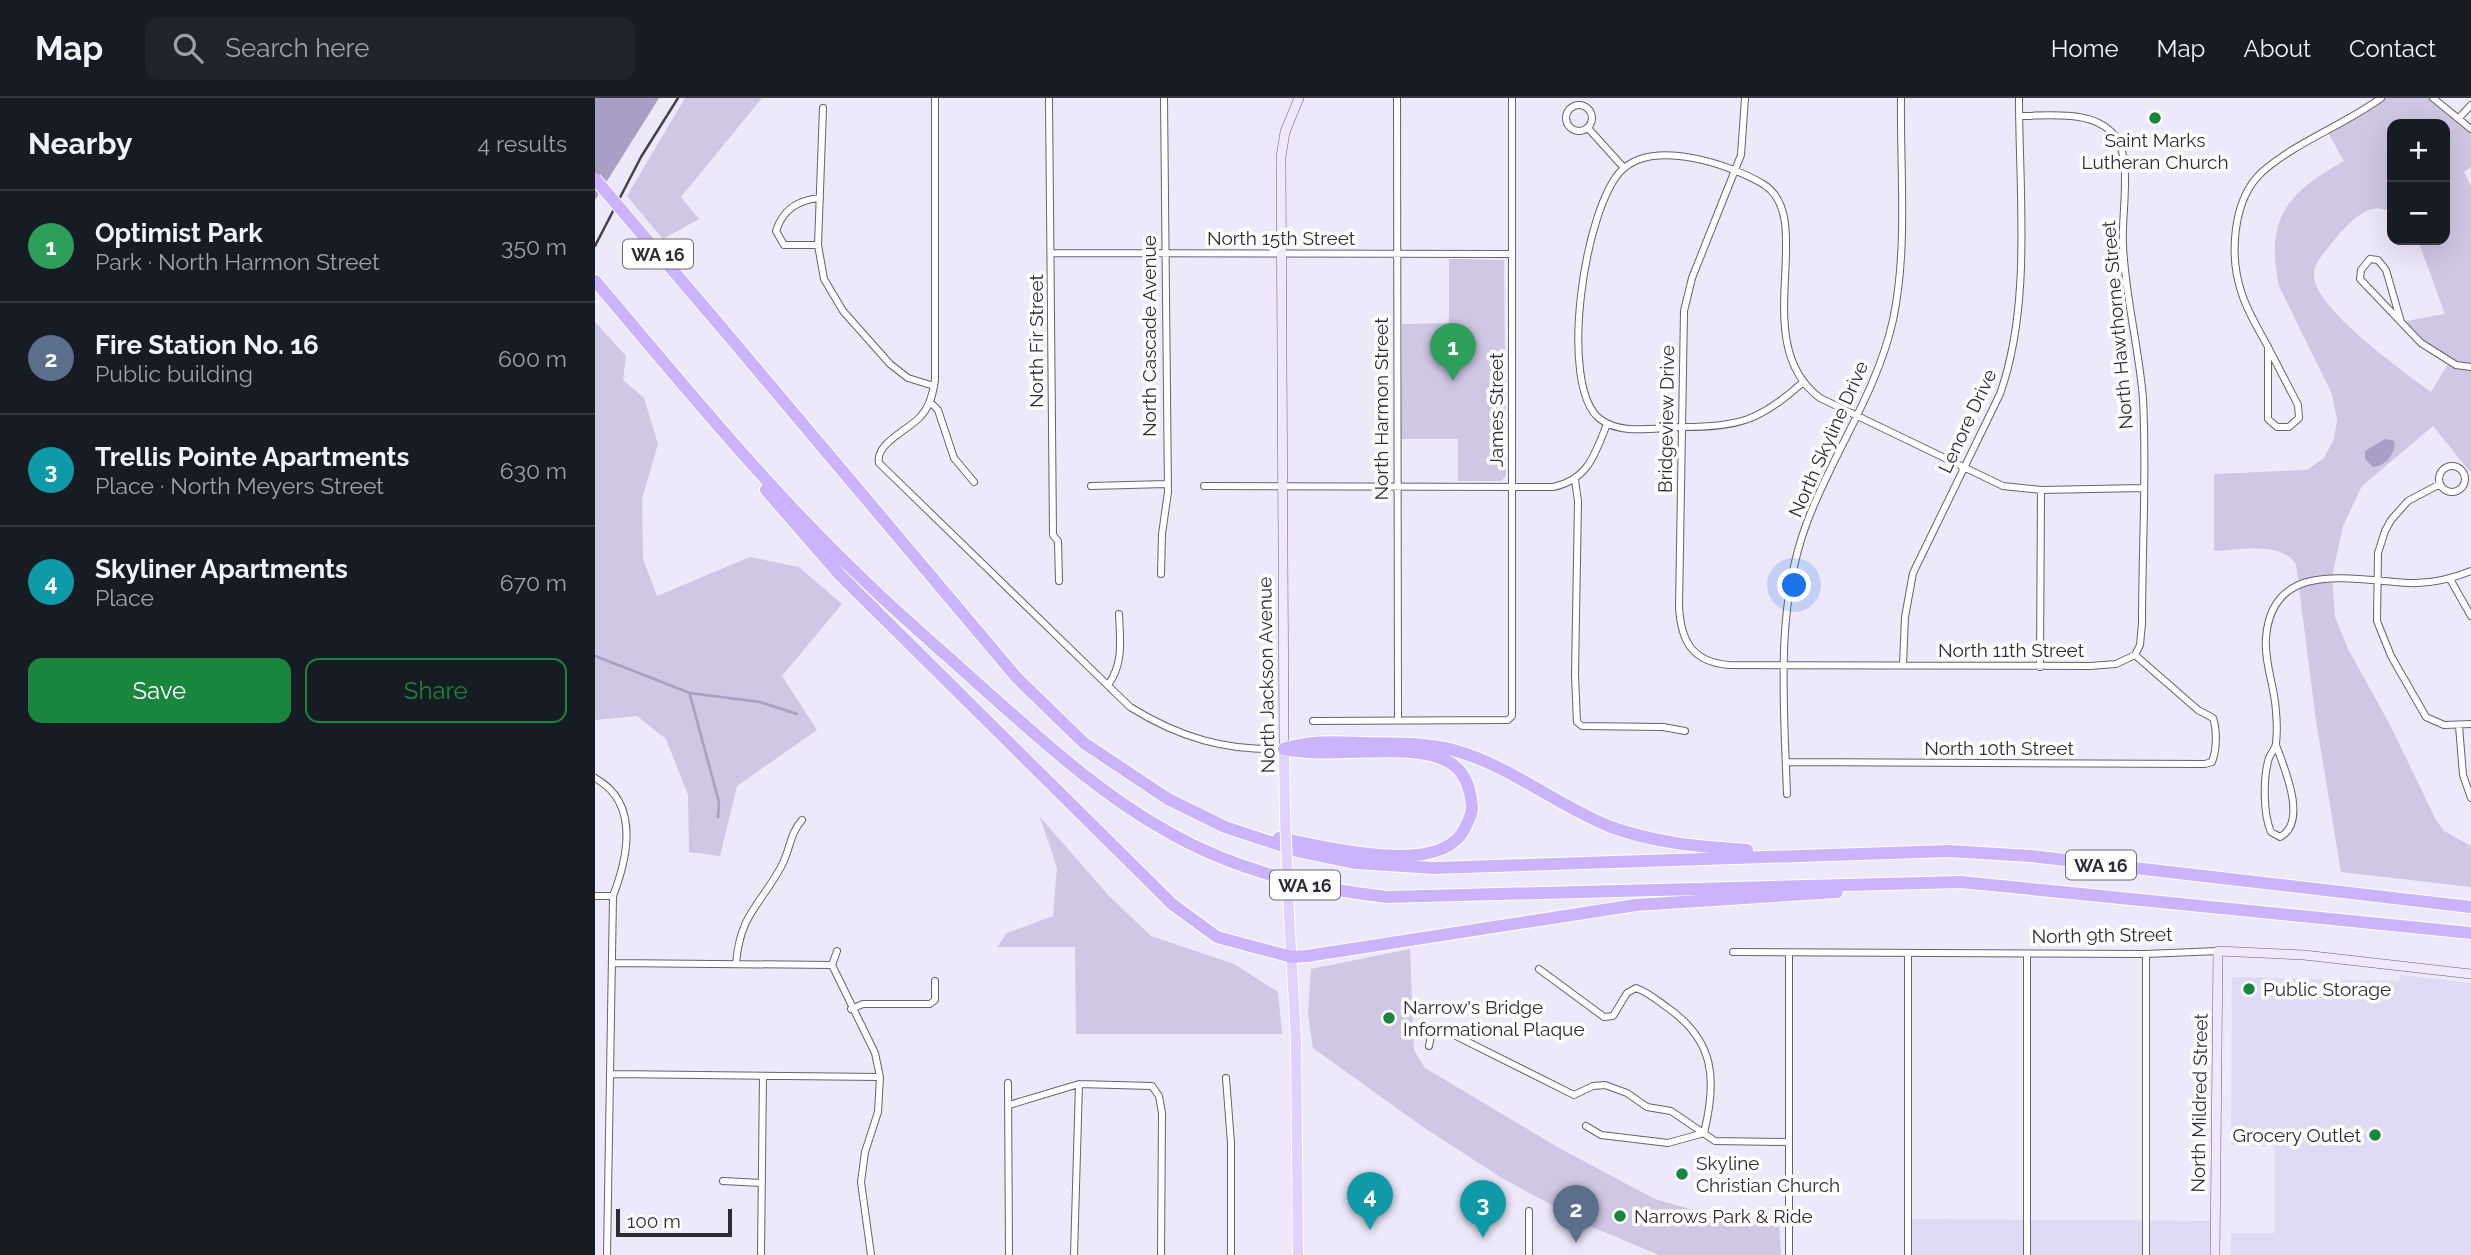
<!DOCTYPE html>
<meta charset="utf-8">
<style>
:root{--surface:#171b24;--page:#20242c;--text:#f1f3f6;--muted:#9ea1a6;--line:#363941;--accent:#1a853c}
body{margin:0;font-family:Raleway,sans-serif;background:var(--page);color:var(--text)}
.controls{position:absolute;right:21px;top:21px;display:grid;overflow:hidden;border-radius:14px;box-shadow:0 7px 28px #0002}
.controls button{width:63px;height:63px;display:grid;place-items:center;padding:0;border:0;border-bottom:2px solid var(--line);background:var(--surface);color:var(--text);font:35px sans-serif}
.scale{position:absolute;left:21px;bottom:18px;width:116px;box-sizing:border-box;padding-left:7px;border:4px solid #2f2d34;border-top:0;font-size:19px;line-height:24px;white-space:nowrap;color:#2f2d34;-webkit-text-stroke:5px #fff;paint-order:stroke}
.you{position:absolute;left:1200px;top:488px;width:24px;height:24px;margin:-18px;border:5px solid #fff;border-radius:50%;background:#1a73e8;box-shadow:0 0 0 10px #1a73e833}
.badge{display:grid;place-items:center;width:46px;height:46px;border-radius:50%;background:var(--accent);color:#fff;font-size:23px;font-weight:700}
.pin{position:absolute;translate:-50% -58px;filter:drop-shadow(0 2px 4px #0008)}
.pin::after{content:'';position:absolute;top:37px;width:24px;height:21px;background:inherit;clip-path:polygon(0 0,100% 0,50% 100%)}
.list{margin:0;padding:0;list-style:none}
h2{display:flex;justify-content:space-between;align-items:center;height:91px;margin:0;padding:0 28px;font-size:30px}
h2 small{font-size:23px;font-weight:400;color:var(--muted)}
.list li{display:grid;grid-template-columns:46px 1fr auto;gap:21px;align-items:center;box-sizing:border-box;height:112px;padding:0 28px;border-top:2px solid var(--line)}
.list b{display:block;font-size:26px;white-space:nowrap}
.list p{margin:0;font-size:23px;white-space:nowrap;color:var(--muted)}
.list em{font-size:23px;font-style:normal;color:var(--muted)}
.actions{display:flex;gap:14px;padding:21px 28px}
.actions a{flex:1;padding:16px 0;border:2px solid var(--accent);border-radius:14px;text-align:center;font-size:24px;color:var(--accent)}
.actions .main{background:var(--accent);color:#fff}
.icon{flex:none;width:38px;height:38px;fill:none;stroke:currentColor;stroke-width:2;stroke-linecap:round;stroke-linejoin:round}
.map{position:relative;flex:none;width:1876px;height:1157px;overflow:hidden}
header{display:flex;align-items:center;gap:42px;box-sizing:border-box;height:98px;padding:0 35px;background:var(--surface);border-bottom:2px solid var(--line)}
header strong{font-size:33px}
nav{display:flex;gap:38px;margin-inline-start:auto;font-size:24px}
.search{width:490px;height:63px;background:var(--page);display:flex;align-items:center;gap:18px;box-sizing:border-box;padding:0 24px;border-radius:14px;color:var(--muted);font-size:26px}
main{display:flex}
aside{flex:1;background:var(--surface)}
.map>svg:first-child{display:block}
</style>
<header>
<strong>Map</strong>
<div class="search"><svg class="icon" aria-label="search" viewBox="0 0 24 24"><circle cx="10" cy="10" r="6"/><path d="M15 15l6 6"/></svg>Search here</div>
<nav><a>Home</a><a>Map</a><a>About</a><a>Contact</a></nav>
</header>
<main>
<aside>
<h2>Nearby<small>4 results</small></h2>
<ul class="list">
<li><span class="badge" style="background:#2e9e5b">1</span><div><b>Optimist Park</b><p>Park · North Harmon Street</p></div><em>350 m</em></li>
<li><span class="badge" style="background:#5c6f8a">2</span><div><b>Fire Station No. 16</b><p>Public building</p></div><em>600 m</em></li>
<li><span class="badge" style="background:#0f9aa8">3</span><div><b>Trellis Pointe Apartments</b><p>Place · North Meyers Street</p></div><em>630 m</em></li>
<li><span class="badge" style="background:#0f9aa8">4</span><div><b>Skyliner Apartments</b><p>Place</p></div><em>670 m</em></li>
</ul>
<div class="actions"><a class="main">Save</a><a>Share</a></div>
</aside>
<div class="map">
<svg width="1876" height="1157" viewBox="0 0 1876 1157">
<rect width="100%" height="100%" fill="#eee8fb"/>
<!-- built -->
<path fill="#e1daf4" d="M1805,877L1876,885V1157H1636V1135H1680V1048L1636,1047L1637,879L1804,883Z
M1313,1121L1621,1123L1620,1157H1313Z"/>
<!-- green -->
<path fill="#cfc7e3" fill-rule="evenodd" d="M90,0H167L86,99L104,121L68,141L32,98Z
M1786,0H1838L1876,31V69L1869,74L1876,88V375L1838,328L1767,388L1748,428L1737,478L1740,519L1753,551L1795,627L1841,722L1849,733L1876,748V789L1746,774L1721,622L1701,466C1686,443 1643,452 1619,453V376L1712,372L1729,360L1739,341L1742,322L1737,296L1684,188C1670,120 1692,95 1749,63L1732,33ZM1797,26H1850V142H1823L1850,216L1806,224L1826,245L1853,266L1836,294C1809,274 1720,211 1719,178C1718,165 1729,156 1736,146C1749,130 1761,115 1781,110L1797,113Z
M854,161L909,162L911,378L906,383H863V341H806L807,226L854,225Z
M0,224L31,258L28,282L49,300L63,346L47,401L48,461L62,498L155,459L204,469L247,506L187,578L222,632L142,688L125,758L94,754L93,697L71,641L42,618L0,622Z
M445,719L514,798L556,838L639,866L683,894L687,936H481L480,849H402L412,835L458,818L462,770Z
M815,851L819,952L830,970L964,1050L1060,1101L1119,1118L1184,1123L1186,1157H1064L995,1128L907,1080L828,1029L718,950L713,915L716,871Z"/>
<!-- water -->
<path fill="#a99ec3" d="M0,0H64L0,102Z
M1790,341L1799,343C1802,354 1790,369 1778,369L1770,361V353Z"/>
<g fill="none" stroke-linecap="round" stroke-linejoin="round">
<!-- stream -->
<path stroke="#a99ec3" stroke-width="2.5" d="M0,558L95,595L165,604L202,616
M95,597L124,704L123,719"/>
<defs>
<path id="street" d="M340,0V282C338,296 335,308 326,318C314,332 280,345 284,365L535,609C585,640 631,653 689,651
M454,0L458,437L463,443L464,483
M802,0L803,622
M1150,0L1146,57L1097,180L1089,213L1084,509C1086,543 1097,564 1134,567L1495,568L1521,566L1540,557L1603,612L1618,620C1622,632 1622,651 1617,664L1610,666L1191,664
M1838,0L1876,31
M971 20a13 13 0 1 1 26 0a13 13 0 1 1-26 0Z
M228,10L223,147L229,181L248,213L295,266L313,280L339,288
M1424,18C1454,18 1499,11 1520,38C1538,61 1526,117 1528,147C1530,198 1544,249 1548,301C1552,375 1547,450 1547,525L1545,547L1540,557
M1864,20L1876,7
M993,30L1029,70
M223,147H189L181,133C188,111 203,102 225,100
M456,155L916,156
M1806,224L1791,172L1783,162L1775,161L1766,172L1765,181L1826,245L1861,267L1876,269
M1673,249V321L1682,329H1694L1704,320L1703,307L1675,253L1673,249C1664,232 1653,215 1647,196C1634,159 1637,102 1667,74C1701,44 1749,27 1786,0
M1207,285C1165,323 1143,329 1088,329C1061,329 1027,338 1005,321C962,288 990,105 1028,71C1061,41 1136,67 1168,86C1224,120 1151,245 1225,300L1408,388L1446,392L1548,390
M335,304L343,312L359,360L379,384
M1844 381a13 13 0 1 1 26 0a13 13 0 1 1-26 0Z
M980,382L983,403L980,577L982,624L987,628L1068,629L1090,633
M1845,386L1813,403L1796,422L1790,433L1783,455L1782,523L1796,558L1831,619L1849,627L1876,626
M496,388L571,386
M609,388L958,389C993,382 1000,356 1012,326
M566,476L567,436L573,394L569,0
M1855,481L1876,518
M1308,567L1310,519L1318,475L1405,296C1437,206 1424,95 1424,0
M1445,569L1446,392
M513,587C529,565 525,542 524,516
M718,623L913,622L917,618V0
M1864,628L1868,677L1876,700
M1681,647C1688,667 1714,724 1685,739L1676,734C1668,716 1668,679 1674,660C1676,655 1680,651 1681,646C1682,636 1682,624 1681,614C1680,589 1669,565 1671,540C1677,459 1761,483 1814,485C1835,486 1856,481 1876,473
M0,680C45,705 33,759 18,798L12,1157
M1192,696C1189,608 1180,511 1211,427C1236,358 1282,295 1298,222C1313,151 1305,73 1306,0
M0,798H18
M1138,854L1551,856L1623,853
M1194,855V1157
M17,865L237,867
M141,866C145,815 166,807 187,767C195,752 195,735 207,722
M237,867L280,955L285,979L283,1014L270,1054L266,1084L276,1157
M237,867L242,853
M944,871L1009,919L1018,918L1032,895L1041,890C1053,894 1063,903 1073,910C1120,943 1122,982 1109,1035
M256,911L268,906H335L340,902V883
M834,948L837,932L845,930L979,997L998,988L1010,987L1032,995L1052,1009L1076,1013L1120,1043L1194,1044
M17,976L285,979
M631,980L636,1045V1157
M413,985L414,1157
M414,1007L484,986L557,988L564,998L567,1015L566,1157
M991,1028L1006,1037L1073,1045L1109,1035
M128,1083L167,1085
M166,1157L168,978
M479,1157L484,986
M934,1157V1113
M1313,1157V855
M1432,1157V856
M1551,1157V856"/>
<path id="secondary" d="M689,651L686,59L690,34L704,0
M1620,1157L1623,853L1709,857L1876,876"/>
<path id="primary" d="M689,651L690,717
M694,817L701,941L703,1157"/>
<path id="highway" d="M0,183C88,286 174,393 273,486C311,523 352,557 391,593C449,644 506,697 575,735C642,773 716,791 792,799L1366,784L1876,835
M127,230L422,580L489,645L573,701L630,729L703,753L761,765L839,770L1354,753L1436,758L1876,809
M171,392L245,477L577,806L622,839L697,859L712,858L1041,807L1242,794
M689,651C716,642 741,644 768,645C798,646 829,644 858,652C915,667 962,708 1016,729C1060,745 1106,749 1152,752
M684,740C728,748 846,781 870,730C873,723 877,717 877,710C876,692 870,673 854,664C816,642 736,662 690,651"/>
</defs>
<!-- street casing -->
<use href="#street" stroke="#666271" stroke-width="8"/>
<!-- secondary casing -->
<use href="#secondary" stroke="#666271" stroke-width="10"/>
<!-- primary casing -->
<use href="#primary" stroke="#fff" stroke-width="12"/>
<!-- highway casing -->
<use href="#highway" stroke="#fff" stroke-width="14"/>
<!-- street -->
<use href="#street" stroke="#fff" stroke-width="6"/>
<!-- secondary -->
<use href="#secondary" stroke="#efe8fe" stroke-width="9"/>
<!-- primary -->
<use href="#primary" stroke="#e0d1fe" stroke-width="10"/>
<!-- highway -->
<use href="#highway" stroke="#cbb3fd" stroke-width="12"/>
<!-- rail -->
<path stroke="#44424a" stroke-width="2.5" d="M0,148L46,59L83,0"/>
<defs>
<path id="primary-bridge" d="M690,717L694,817"/>
<path id="highway-bridge" d="M0,81L127,230"/>
</defs>
<!-- primary-bridge casing -->
<use href="#primary-bridge" stroke="#fff" stroke-width="12" stroke-linecap="butt"/>
<!-- highway-bridge casing -->
<use href="#highway-bridge" stroke="#fff" stroke-width="14" stroke-linecap="butt"/>
<!-- primary-bridge -->
<use href="#primary-bridge" stroke="#e0d1fe" stroke-width="10"/>
<!-- highway-bridge -->
<use href="#highway-bridge" stroke="#cbb3fd" stroke-width="12"/>
</g>
<!-- markers -->
<g fill="#1a853c" stroke="#fff" stroke-width="2.5">
<circle cx="1560" cy="20" r="7"/>
<circle cx="1654" cy="891" r="7"/>
<circle cx="794" cy="920" r="7"/>
<circle cx="1780" cy="1037" r="7"/>
<circle cx="1087" cy="1076" r="7"/>
<circle cx="1025" cy="1118" r="7"/>
</g>
<g text-anchor="middle" dominant-baseline="central" stroke-width="7" stroke-linejoin="round" paint-order="stroke">
<!-- shield labels -->
<g fill="#fff" stroke="#6d6c71" stroke-width="2">
<rect x="28" y="141.5" width="70" height="29" rx="5"/>
<rect x="1471" y="752.5" width="70" height="29" rx="5"/>
<rect x="675" y="772.5" width="70" height="29" rx="5"/>
</g>
<g font-size="18" font-weight="bold" fill="#2f2d34">
<text x="63" y="156">WA 16</text>
<text x="1506" y="767">WA 16</text>
<text x="710" y="787">WA 16</text>
</g>
<!-- poi labels -->
<g font-size="19" fill="#2f2d34" stroke="#fff" text-anchor="start">
<text x="1560" y="42" text-anchor="middle">Saint Marks<tspan x="1560" dy="22">Lutheran Church</tspan></text>
<text x="1668" y="891">Public Storage</text>
<text x="808" y="909">Narrow's Bridge<tspan x="808" dy="22">Informational Plaque</tspan></text>
<text x="1766" y="1037" text-anchor="end">Grocery Outlet</text>
<text x="1101" y="1065">Skyline<tspan x="1101" dy="22">Christian Church</tspan></text>
<text x="1039" y="1118">Narrows Park &amp; Ride</text>
</g>
<!-- street labels -->
<g font-size="19" fill="#2f2d34" stroke="#fff">
<text x="686" y="140">North 15th Street</text>
<text transform="translate(1522 227) rotate(-95)">North Hawthorne Street</text>
<text transform="translate(554 238) rotate(-90)">North Cascade Avenue</text>
<text transform="translate(441 243) rotate(-90)">North Fir Street</text>
<text transform="translate(786 311) rotate(-90)">North Harmon Street</text>
<text transform="translate(901 312) rotate(-90)">James Street</text>
<text transform="translate(1071 321) rotate(-89)">Bridgeview Drive</text>
<text transform="translate(1372 323) rotate(-65)">Lenore Drive</text>
<text transform="translate(1233 341) rotate(-66)">North Skyline Drive</text>
<text x="1416" y="552">North 11th Street</text>
<text transform="translate(671 577) rotate(-91)">North Jackson Avenue</text>
<text x="1404" y="650">North 10th Street</text>
<text transform="translate(1507 837) rotate(-1)">North 9th Street</text>
<text transform="translate(1604 1005) rotate(-89)">North Mildred Street</text>
</g>
</g>
</svg>
<div class="controls">
<button>+</button>
<button>−</button>
</div>
<div class="scale">100 m</div>
<div class="you"></div>
<div class="pin badge" style="left:858px;top:283px;background:#2e9e5b">1</div>
<div class="pin badge" style="left:981px;top:1145px;background:#5c6f8a">2</div>
<div class="pin badge" style="left:888px;top:1140px;background:#0f9aa8">3</div>
<div class="pin badge" style="left:775px;top:1132px;background:#0f9aa8">4</div>
</div>
</main>
